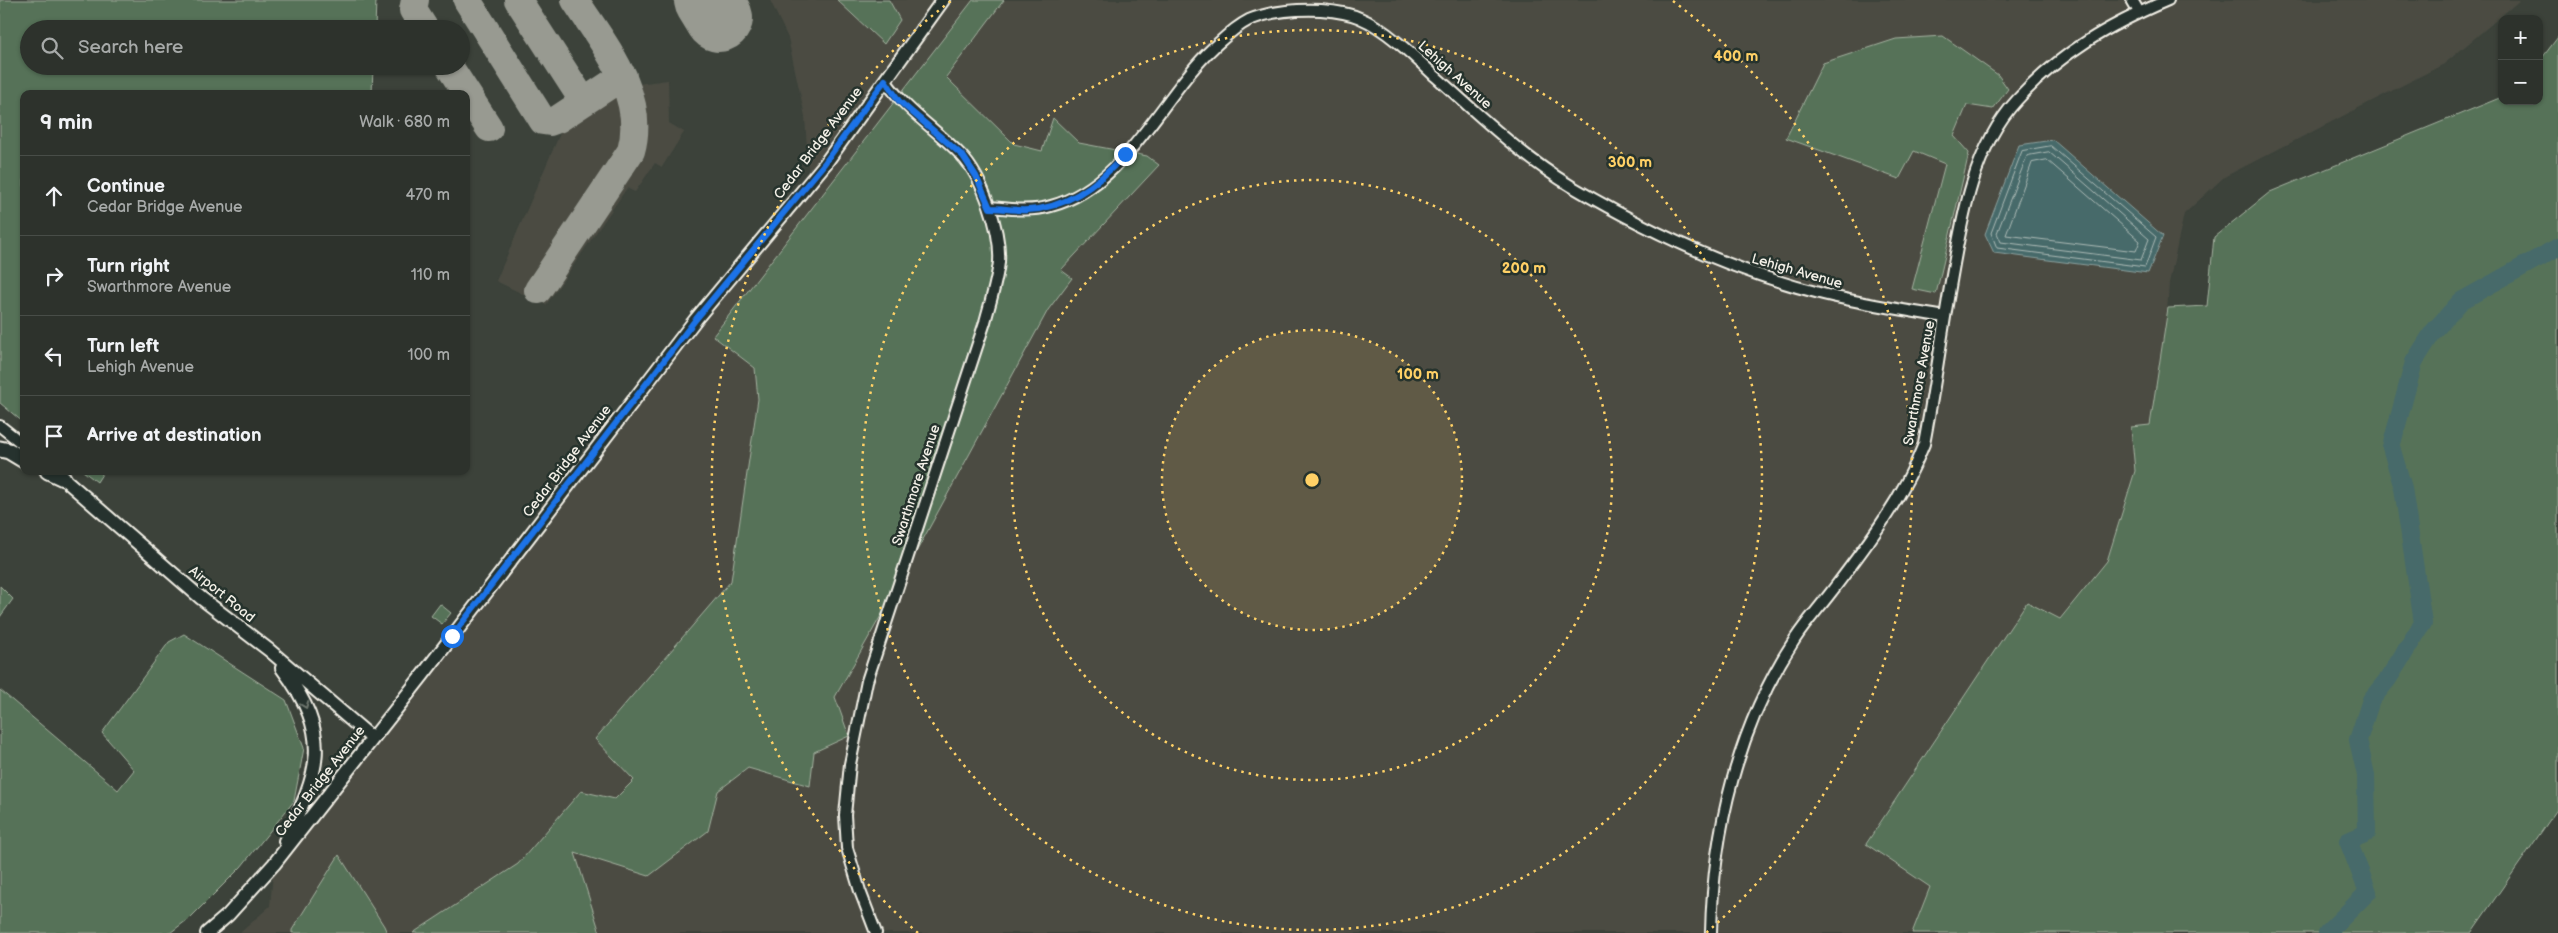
<!DOCTYPE html>
<meta charset="utf-8">
<style>
:root{--surface:#2d322c;--page:#393e38;--text:#f1f3f6;--muted:#a7aaa9;--line:#484d48}
body{margin:0;font-family:"Balsamiq Sans",sans-serif;background:var(--page);color:var(--text)}
.controls{position:absolute;right:15px;top:15px;display:grid;overflow:hidden;border-radius:10px;box-shadow:0 1px 4px #0004}
.controls button{width:45px;height:45px;display:grid;place-items:center;padding:0;border:0;border-bottom:1px solid var(--line);background:var(--surface);color:var(--text);font:25px sans-serif}
.stop{position:absolute;width:15px;height:15px;margin:-11px;border:4px solid #1a73e8;border-radius:50%;background:#fff}
.stop.end{background:#1a73e8;border-color:#fff;box-shadow:0 1px 5px #0008}
.list{margin:0;padding:0;list-style:none}
h2{display:flex;justify-content:space-between;align-items:center;height:65px;margin:0;padding:0 20px;font-size:21px}
h2 small{font-size:16px;font-weight:400;color:var(--muted)}
.list li{display:grid;grid-template-columns:32px 1fr auto;gap:15px;align-items:center;box-sizing:border-box;height:80px;padding:0 20px;border-top:1px solid var(--line)}
.list b{display:block;font-size:19px;white-space:nowrap}
.list p{margin:0;font-size:16px;white-space:nowrap;color:var(--muted)}
.list em{font-size:16px;font-style:normal;color:var(--muted)}
.icon{flex:none;width:28px;height:28px;fill:none;stroke:currentColor;stroke-width:2;stroke-linecap:round;stroke-linejoin:round}
.map{position:relative;flex:none;width:2558px;height:933px;overflow:hidden}
.search{position:absolute;background:var(--surface);box-shadow:0 1px 4px #0004;left:20px;top:20px;width:450px;height:55px;display:flex;align-items:center;gap:12px;box-sizing:border-box;padding:0 18px;border-radius:28px;color:var(--muted);font-size:19px}
.panel{position:absolute;background:var(--surface);box-shadow:0 1px 4px #0004;left:20px;top:90px;width:450px;height:385px;border-radius:10px}
.map>svg:first-child{display:block}
</style>
<div class="map">
<svg width="2558" height="933" viewBox="0 0 2558 933">
<rect width="100%" height="100%" fill="#3c423a"/>
<filter id="ink" filterUnits="userSpaceOnUse"><feTurbulence type="fractalNoise" baseFrequency=".02" numOctaves="2"/><feDisplacementMap in="SourceGraphic" scale="10" xChannelSelector="R" yChannelSelector="G"/><feConvolveMatrix kernelMatrix="1 2 1 2 8 2 1 2 1" color-interpolation-filters="sRGB"/></filter>
<g filter="url(#ink)">
<!-- built -->
<path fill="#4b4c43" d="M770,0H2520L2444,64L2224,177L2184,214L2169,283L2165,341L2150,426L2131,427L2135,471L2107,561L2060,619L2027,603L1866,843L1930,887L1912,933H240L270,906L274,864L809,182L805,116L788,38Z
M668,80L669,123L684,132L662,167L655,163L635,192L627,188L546,305L496,281L565,122L626,82L630,85Z"/>
<!-- green -->
<path fill="#567259" stroke="#a5b2a0" d="M0,0H376L375,29H29V66H373L372,94H24V423L0,403Z
M837,0H889L900,20L884,44Z
M973,0H1004L946,77L1014,144L1042,151L1053,118L1079,143L1147,156L1159,165L1061,270L1072,278L1048,310L896,589L835,697L849,736L814,752L810,786L748,768L718,791L708,831L649,876L575,853L600,933H413L518,864L581,791L615,799L634,780L595,739L731,581L758,399L755,368L713,336Z
M1943,36L1998,75L2008,89L1993,109L1967,105L1954,136L1969,153L1936,294L1912,289L1945,164L1914,151L1899,179L1786,138L1823,63L1896,39Z
M2558,37V808L2471,933H1912L1930,887L1866,844L2027,602L2060,619L2107,561L2135,471L2131,427L2150,425L2168,308L2207,306L2214,237L2270,192L2502,97V101H2539V62Z
M83,471H104L97,482Z
M0,586L13,599L0,617Z
M440,604L451,613L442,624L431,616Z
M184,634L286,700L304,748L294,801L241,867L191,917L170,933H0V690L118,790L134,770L102,733L169,642Z
M339,855L384,926L387,933H292V930Z"/>
<!-- water -->
<path fill="#466a6b" stroke="#8ca09d" d="M2053,140L2163,236L2148,273L1994,253L1985,234L2019,145Z"/>
<g fill="none" stroke-linecap="round" stroke-linejoin="round">
<!-- shore -->
<path stroke="#aebbb6" stroke-width="1" d="M2051,146L2156,237L2145,267L1997,248L1991,233L2022,151Z
M2049,152L2149,239L2141,260L2001,242L1997,233L2027,156Z
M2047,160L2140,241L2136,251L2006,235L2032,163Z"/>
<!-- river -->
<path stroke="#466a6b" stroke-width="18" d="M2327,933L2368,892L2348,841L2367,833L2366,775L2358,740L2371,700L2388,679L2423,623L2403,488L2391,447L2414,362L2433,332L2461,301L2558,247"/>
<!-- taxiway -->
<path stroke="#989a91" stroke-width="28" d="M415,0L413,10L425,29
M467,0L543,121L550,122L558,119L623,76
M518,0L584,102
M449,66L489,128
M538,290L631,151C647,95 603,44 575,0"/>
<!-- runway -->
<path stroke="#989a91" stroke-width="68" d="M708,0L719,18"/>
<defs>
<path id="minor" d="M2132,0L2139,12
M990,207C1010,209 1031,212 1051,206C1127,185 1160,97 1214,47C1225,37 1235,27 1249,20C1271,11 1298,9 1321,10C1333,11 1349,13 1360,18C1385,28 1415,57 1435,76C1478,114 1521,156 1571,186C1649,232 1734,272 1823,294C1863,304 1904,310 1945,317
M0,426L24,445
M876,933L860,891L847,848L845,815L850,764L867,681L985,322C990,303 997,282 999,262C1001,231 983,178 961,155C935,128 907,112 885,80
M1711,933C1713,830 1738,726 1795,639C1806,622 1820,607 1832,591C1867,545 1903,498 1924,444C1934,392 1941,339 1950,287C1961,223 1972,149 2017,100C2061,52 2109,25 2168,0"/>
<path id="major" d="M63,478L201,598L269,650L372,738
M282,668C333,736 320,771 285,841
M207,933L228,915L274,864L422,676L696,319L825,164L943,0"/>
<path id="highway" d="M0,449L9,451L24,460
M48,471L63,478"/>
</defs>
<!-- minor casing -->
<use href="#minor" stroke="#f4f1e8" stroke-width="14"/>
<!-- major casing -->
<use href="#major" stroke="#f4f1e8" stroke-width="16"/>
<!-- highway casing -->
<use href="#highway" stroke="#f4f1e8" stroke-width="19"/>
<!-- minor -->
<use href="#minor" stroke="#26332d" stroke-width="10"/>
<!-- major -->
<use href="#major" stroke="#26332d" stroke-width="12"/>
<!-- highway -->
<use href="#highway" stroke="#26332d" stroke-width="15"/>
</g>
<!-- one-way arrows -->
<defs><path id="oneway-chevron" d="M-2-3.5L2.5 0L-2 3.5" fill="none" stroke-width="1.6" stroke-linecap="round" stroke-linejoin="round" transform="scale(1.25)"/></defs>
<use stroke="#6e766e" href="#oneway-chevron" transform="translate(305 705) rotate(69)"/>
</g>
<g fill="none" stroke-linecap="round" stroke-linejoin="round" filter="url(#ink)">
<!-- route -->
<path stroke="#1a73e8" stroke-width="6" d="M452,636L696,319L824,164L885,80L899,101L963,156L976,176L990,208C1002,208 1016,211 1028,210C1068,208 1100,183 1125,154"/>
</g>
<!-- distance rings -->
<circle cx="1312" cy="480" r="150" fill="#ffd166" fill-opacity=".12"/>
<g fill="none" stroke="#ffd166" stroke-width="2.5" stroke-dasharray="2.5 5">
<circle cx="1312" cy="480" r="150"/>
<circle cx="1312" cy="480" r="300"/>
<circle cx="1312" cy="480" r="450"/>
<path d="M918 933A600 600 0 0 1 951 1M1673 1A600 600 0 0 1 1706 933"/>
</g>
<g text-anchor="middle" dominant-baseline="central" stroke-width="5" stroke-linejoin="round" paint-order="stroke">
<!-- street labels -->
<g font-size="14" fill="#f4f1e8" stroke="#26332d">
<text transform="translate(1455 75) rotate(42)">Lehigh Avenue</text>
<text transform="translate(818 143) rotate(-53)">Cedar Bridge Avenue</text>
<text transform="translate(1797 271) rotate(16)">Lehigh Avenue</text>
<text transform="translate(1919 383) rotate(-80)">Swarthmore Avenue</text>
<text transform="translate(567 461) rotate(-53)">Cedar Bridge Avenue</text>
<text transform="translate(916 485) rotate(-72)">Swarthmore Avenue</text>
<text transform="translate(222 594) rotate(39)">Airport Road</text>
<text transform="translate(320 781) rotate(-52)">Cedar Bridge Avenue</text>
</g>
</g>
<circle cx="1312" cy="480" r="8" fill="#ffd166" stroke="#26332d" stroke-width="2.5"/>
<g font-size="15" text-anchor="middle" font-weight="bold" fill="#ffd166" stroke="#26332d" stroke-width="5" stroke-linejoin="round" paint-order="stroke">
<text x="1736" y="61">400 m</text>
<text x="1630" y="167">300 m</text>
<text x="1524" y="273">200 m</text>
<text x="1418" y="379">100 m</text>
</g>
</svg>
<div class="controls">
<button>+</button>
<button>−</button>
</div>
<div class="stop" style="left:452px;top:636px"></div>
<div class="stop end" style="left:1125px;top:154px"></div>
<div class="search"><svg class="icon" aria-label="search" viewBox="0 0 24 24"><circle cx="10" cy="10" r="6"/><path d="M15 15l6 6"/></svg>Search here</div>
<section class="panel">
<h2>9 min<small>Walk · 680 m</small></h2>
<ul class="list">
<li><svg class="icon" aria-label="ahead" viewBox="0 0 24 24"><path d="M12 20V5M6 11l6-6 6 6"/></svg><div><b>Continue</b><p>Cedar Bridge Avenue</p></div><em>470 m</em></li>
<li><svg class="icon" aria-label="right" viewBox="0 0 24 24"><path d="M7 20v-9h11M14 6l5 5-5 5"/></svg><div><b>Turn right</b><p>Swarthmore Avenue</p></div><em>110 m</em></li>
<li><svg class="icon" aria-label="left" viewBox="0 0 24 24"><path d="M17 20v-9H6M10 6l-5 5 5 5"/></svg><div><b>Turn left</b><p>Lehigh Avenue</p></div><em>100 m</em></li>
<li><svg class="icon" aria-label="arrive" viewBox="0 0 24 24"><path d="M6 21V4h12l-3 4 3 4H6"/></svg><div><b>Arrive at destination</b></div></li>
</ul>
</section>
</div>
